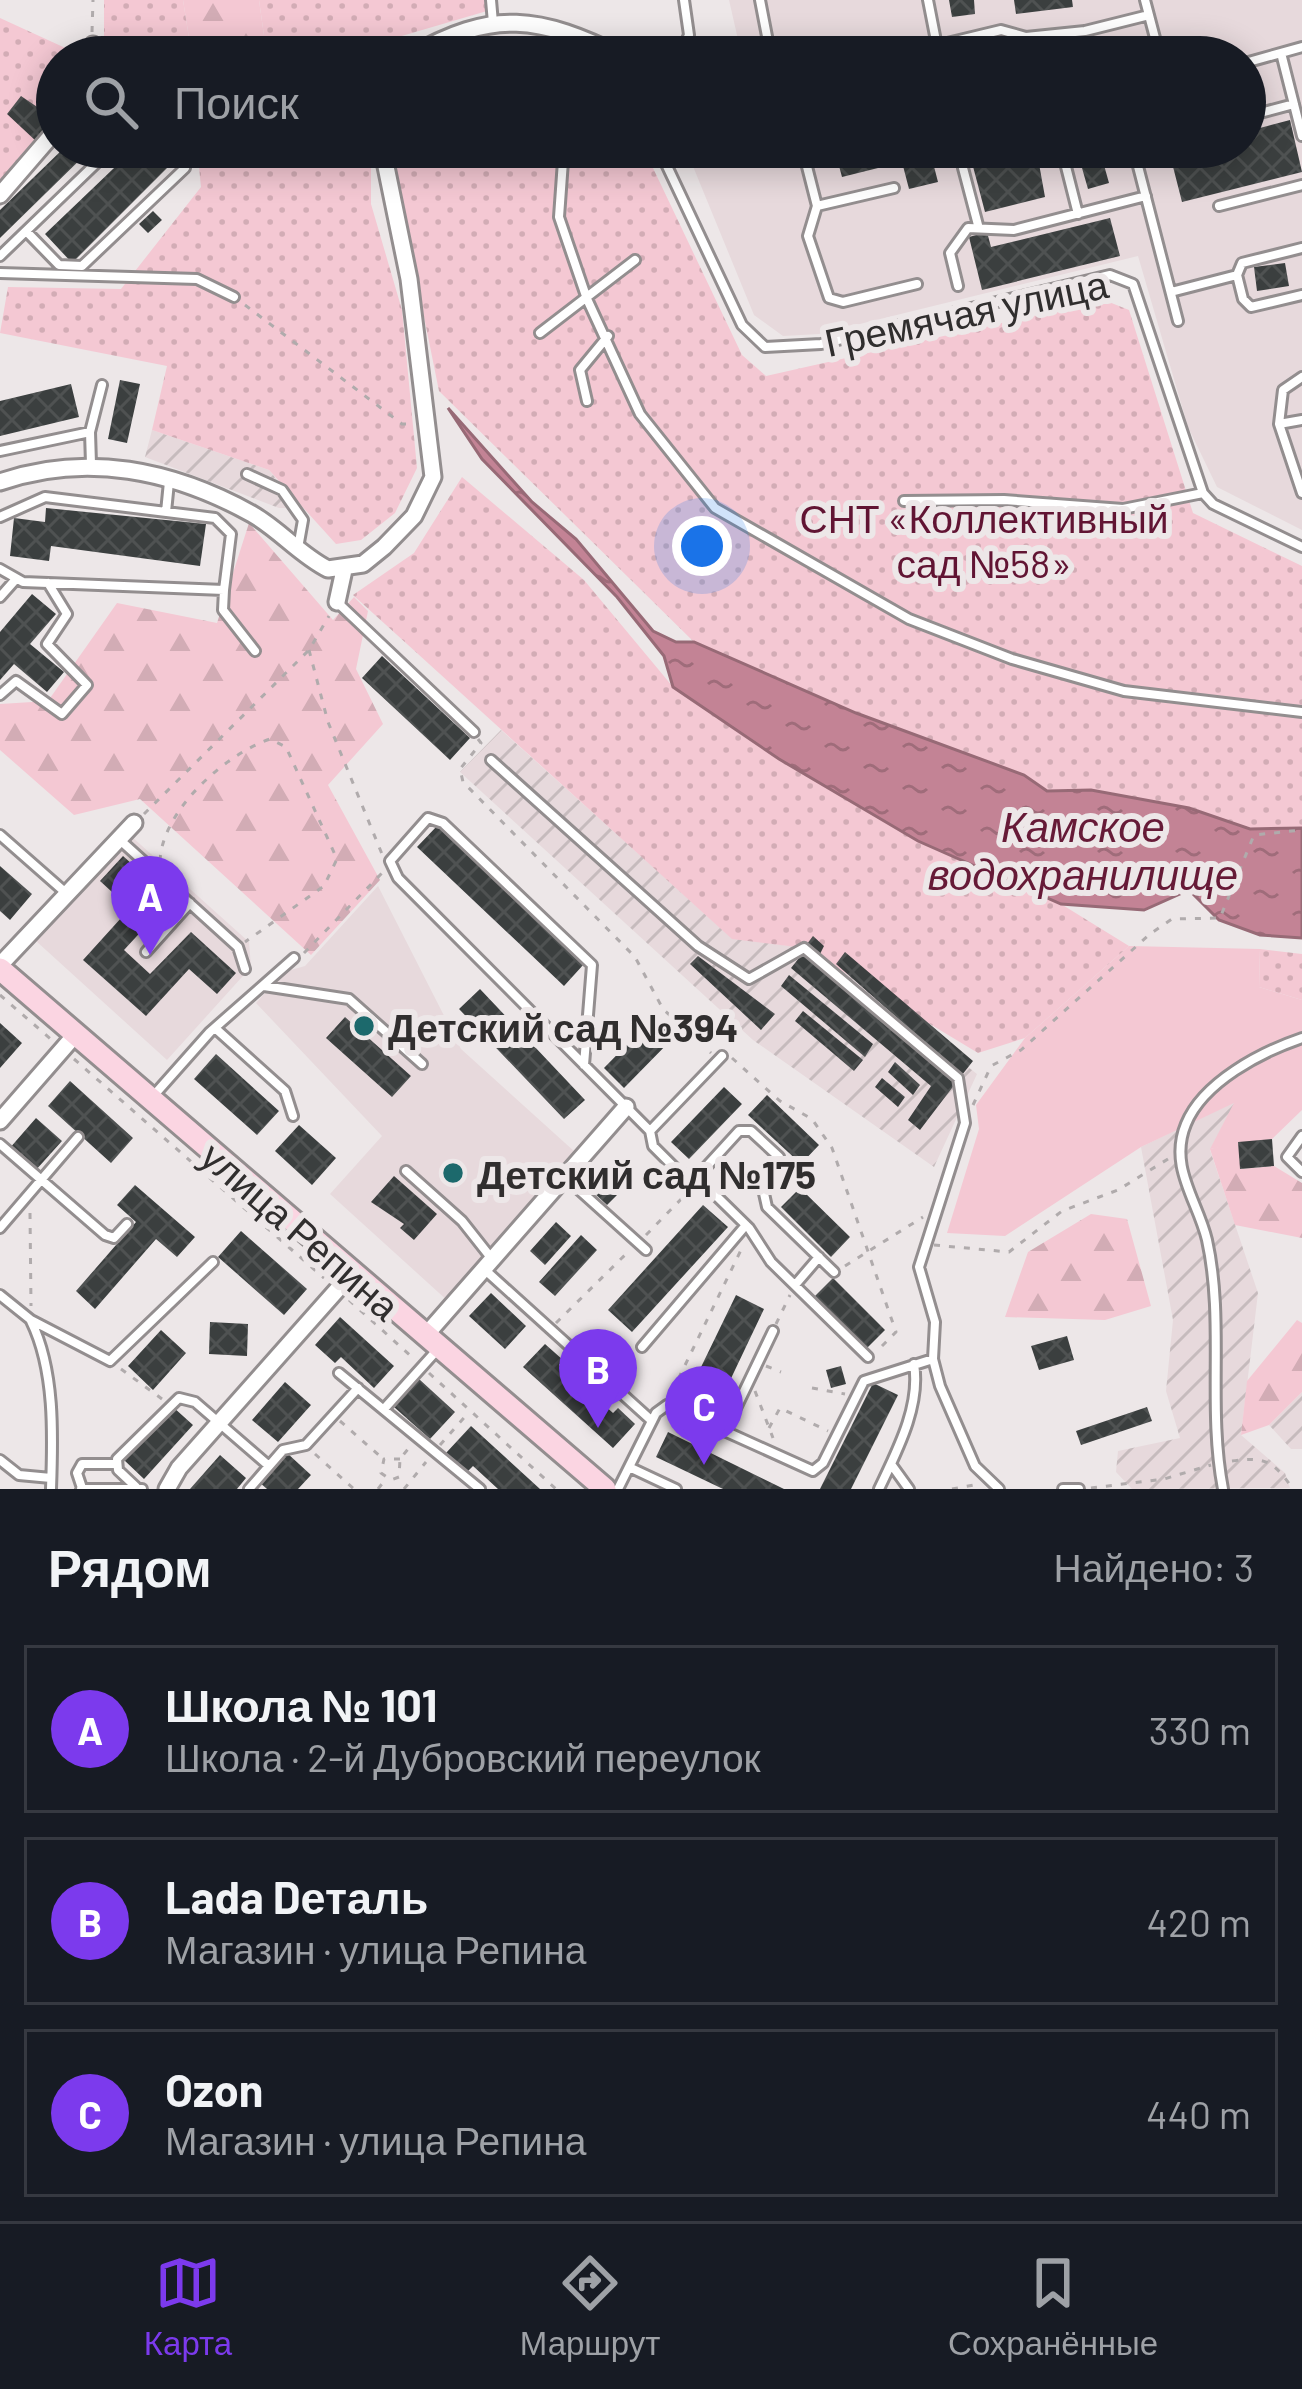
<!DOCTYPE html>
<html lang="ru">
<meta charset="utf-8">
<style>
:root{--surface:#171b24;--page:#242831;--text:#f1f3f6;--muted:#9ea1a6;--line:#363941;--accent:#7c3aed}
body{margin:0;font-family:Barlow,sans-serif;background:var(--page);color:var(--text)}
.you{position:absolute;left:702px;top:546px;width:42px;height:42px;margin:-30px;border:9px solid #fff;border-radius:50%;background:#1a73e8;box-shadow:0 0 0 18px #1a73e833}
.badge{display:grid;place-items:center;width:78px;height:78px;border-radius:50%;background:var(--accent);color:#fff;font-size:39px;font-weight:700}
.pin{position:absolute;translate:-50% -99px;filter:drop-shadow(0 3px 6px #0008)}
.pin::after{content:'';position:absolute;top:63px;width:42px;height:36px;background:inherit;clip-path:polygon(0 0,100% 0,50% 100%)}
.list{margin:0;padding:0;list-style:none}
h2{display:flex;justify-content:space-between;align-items:center;height:156px;margin:0;padding:0 48px;font-size:51px}
h2 small{font-size:39px;font-weight:400;color:var(--muted)}
.list li{display:grid;grid-template-columns:78px 1fr auto;gap:36px;align-items:center;box-sizing:border-box;height:168px;margin:0 24px 24px;padding:0 24px;border:3px solid var(--line);border-radius:0px}
.list b{display:block;font-size:45px;white-space:nowrap}
.list p{margin:0;font-size:39px;white-space:nowrap;color:var(--muted)}
.list em{font-size:39px;font-style:normal;color:var(--muted)}
.icon{flex:none;width:66px;height:66px;fill:none;stroke:currentColor;stroke-width:2;stroke-linecap:round;stroke-linejoin:round}
.map{position:relative;flex:none;width:1302px;height:1489px;overflow:hidden}
.search{position:absolute;background:var(--surface);box-shadow:0 6px 30px #0003;left:36px;right:36px;top:36px;height:132px;display:flex;align-items:center;gap:30px;box-sizing:border-box;padding:0 42px;border-radius:66px;color:var(--muted);font-size:45px}
.sheet{height:732px;background:var(--surface)}
nav{display:flex;justify-content:space-around;align-items:center;box-sizing:border-box;height:168px;border-top:3px solid var(--line);background:var(--surface);font-size:33px;color:var(--muted)}
nav a{display:grid;justify-items:center;gap:6px}
nav .on{color:var(--accent)}
.map>svg:first-child{display:block}
</style>
<div class="map">
<svg width="1302" height="1489" viewBox="0 0 1302 1489">
<defs>
<pattern id="industrial-furrows" width="10" height="10" patternUnits="userSpaceOnUse" patternTransform="scale(3)"><rect width="10" height="10" fill="#e7d9dc"/><path d="M-1 1l2-2M0 10L10 0M9 11l2-2" fill="none" stroke="#c6bbbd"/></pattern>
<pattern id="forest-firs" width="22" height="20" patternUnits="userSpaceOnUse" patternTransform="scale(3)"><rect width="22" height="20" fill="#f4c8d3"/><path d="M5 1l3.5 6h-7zM16 11l3.5 6h-7z" fill="#d2acb5"/></pattern>
<pattern id="garden-dots" width="8" height="8" patternUnits="userSpaceOnUse" patternTransform="scale(3)"><rect width="8" height="8" fill="#f4c8d3"/><path d="M2 2h.1M6 6h.1" fill="none" stroke="#d2acb5" stroke-width="1.8" stroke-linecap="round"/></pattern>
<pattern id="water-ripples" width="26" height="14" patternUnits="userSpaceOnUse" patternTransform="scale(3)"><rect width="26" height="14" fill="#c38395"/><path d="M2 4q2-2 4 0t4 0M15 11q2-2 4 0t4 0" fill="none" stroke="#9f6c7a"/></pattern>
<pattern id="building-cross-hatch" width="8" height="8" patternUnits="userSpaceOnUse" patternTransform="scale(3)"><rect width="8" height="8" fill="#3b3f3f"/><path d="M0 0l8 8M0 8l8-8" fill="none" stroke="#4f5252"/></pattern>
</defs>
<rect width="100%" height="100%" fill="#ede7e8"/>
<!-- built -->
<path fill="#e7d9dc" d="M729,0H1302V530L1217,487L1188,427L1138,256L819,334L783,336L754,315L690,159L729,147H1245V57H742Z
M131,836L249,942L251,967L167,1060L36,941Z
M378,886L461,1049L575,1152L449,1302L330,1194L382,1136L256,1003L284,972L305,966Z"/>
<!-- industrial -->
<path fill="url(#industrial-furrows)" d="M152,430L269,470L300,508H279L145,457Z
M501,730L732,938L804,948L840,966L977,1074L934,1167L753,1040L460,772Z
M1236,1101L1210,1150L1258,1293L1241,1435L1285,1473L1290,1488L1132,1489L1116,1472L1118,1451L1180,1438L1166,1391L1173,1320L1141,1147Z
M1302,1392V1449H1291L1269,1425Z"/>
<!-- grass -->
<path fill="#f4c8d3" d="M1129,946L1260,949L1259,987L1302,1000V1110L1272,1139L1210,1149L1234,1103L1141,1147L1005,1236L947,1233L979,1129L976,1105L1025,1038Z"/>
<!-- forest -->
<path fill="url(#forest-firs)" d="M183,0H259L267,57H192Z
M249,523L333,620L354,597L368,611L356,669L383,724L328,785L380,880L311,955L140,799L74,815L0,750V704L48,701L117,603L217,623Z
M1238,1142L1241,1169L1274,1166L1302,1183V1238L1235,1225L1210,1149Z
M1091,1214L1127,1219L1151,1306L1105,1320L1005,1317L1028,1252Z
M1297,1320L1302,1323V1392L1269,1425L1241,1435L1247,1381Z"/>
<!-- garden -->
<path fill="url(#garden-dots)" d="M104,0H183L192,57H104Z
M259,0H485L487,11L371,45V57H267Z
M0,18L85,57H57V127L0,185Z
M197,147H371V204L402,310L417,468L395,513L361,540L336,544L269,470L152,430L167,366L0,333L8,287L121,289L201,187Z
M400,147H643L742,355L766,376L1104,300L1129,310L1193,513L1302,566V828L1250,829L1047,791L1024,775L856,713L694,642L439,391L394,168Z
M462,477L584,580L673,687L779,759L918,841L1061,904L1129,946L1025,1038L978,1053L804,948L732,939L353,595L414,553Z
M1260,949L1302,954V1000L1259,987Z"/>
<!-- water -->
<path fill="url(#water-ripples)" stroke="#976a76" stroke-width="3" d="M448,408L532,502L576,539L653,631L676,642H694L856,713L1024,775L1047,791L1091,790L1189,808L1250,829L1302,828V938L1260,935L1219,920L1189,890L1144,910L1061,904L918,841L779,759L673,687L664,656L617,597L482,459Z"/>
<!-- building -->
<path fill="url(#building-cross-hatch)" d="M949,0H974L975,14L952,17Z
M1014,0H1072L1073,7L1016,14Z
M1120,39L1124,54L1096,57L1093,46Z
M1087,46L1090,57H1054V56Z
M21,96L55,119L37,142L7,114Z
M1290,120L1302,172L1182,202L1169,151L1245,147V132Z
M65,147H93L0,238V210Z
M136,147H157L172,163L72,263L45,234Z
M851,147H929L938,182L909,189L902,162L842,177L835,151Z
M1001,147H1036L1045,197L985,212L970,155Z
M1076,147H1099L1109,183L1088,189Z
M153,211L162,220L148,233L139,224Z
M1110,218L1120,256L982,290L969,237L987,232L991,247Z
M1285,263L1289,286L1257,291L1254,267Z
M120,380L140,384L127,443L108,439Z
M71,384L79,417L0,436V401Z
M46,508L206,524L200,566L51,546L49,561L10,556L14,518L45,522Z
M32,594L56,614L30,644L64,672L47,692L14,664L0,680V632Z
M382,656L470,738L450,760L362,678Z
M437,826L584,964L564,986L417,847Z
M123,856L171,899L124,950L150,974L191,932L236,973L217,994L189,969L146,1016L83,960L122,917L127,921L134,912L100,881Z
M0,866L32,894L10,920L0,911Z
M813,936L824,946L820,954L807,944Z
M845,952L973,1061L962,1075L836,964Z
M803,953L955,1084L920,1130L908,1120L931,1086L791,968Z
M698,956L775,1014L761,1030L690,964Z
M789,975L873,1044L865,1057L781,986Z
M480,989L585,1100L564,1119L459,1009Z
M803,1011L863,1060L854,1071L795,1021Z
M657,1014L677,1034L624,1088L604,1068Z
M345,1017L411,1076L392,1097L326,1038Z
M0,1023L22,1043L0,1068Z
M216,1054L279,1111L257,1135L194,1079Z
M895,1062L920,1085L913,1095L888,1072Z
M882,1078L905,1097L898,1107L875,1087Z
M70,1081L133,1138L111,1163L48,1106Z
M724,1087L742,1104L689,1159L671,1142Z
M767,1095L819,1145L801,1164L748,1115Z
M36,1118L62,1141L35,1171L9,1149Z
M299,1125L336,1158L312,1185L275,1151Z
M1272,1139L1274,1166L1240,1169L1238,1142Z
M394,1176L437,1214L414,1240L400,1228L404,1224L371,1202Z
M604,1183L617,1195L607,1205L594,1193Z
M135,1185L195,1237L177,1257L156,1239L95,1309L76,1291L136,1222L117,1205Z
M800,1188L850,1237L831,1257L781,1207Z
M703,1205L728,1227L632,1332L608,1310Z
M556,1222L571,1236L545,1265L530,1251Z
M241,1231L307,1289L284,1315L218,1257Z
M581,1235L597,1250L555,1296L539,1282Z
M833,1278L885,1330L865,1350L813,1298Z
M491,1293L526,1326L505,1349L469,1316Z
M736,1295L764,1309L715,1412L686,1398Z
M340,1317L394,1366L374,1388L341,1357L335,1363L315,1345Z
M210,1322L248,1324L247,1356L209,1354Z
M161,1330L186,1353L153,1390L128,1366Z
M1067,1336L1074,1360L1039,1370L1031,1346Z
M545,1344L563,1360L559,1365L613,1413L618,1408L635,1424L613,1448L523,1367Z
M841,1366L846,1384L831,1388L826,1370Z
M419,1379L455,1412L430,1439L394,1407Z
M285,1382L311,1405L278,1442L252,1420Z
M873,1383L898,1395L851,1489H820Z
M173,1407L193,1425L144,1479L124,1460Z
M1147,1407L1152,1421L1081,1445L1076,1431Z
M471,1426L540,1489H498L473,1466L467,1472L446,1453Z
M668,1432L784,1489H723L656,1457Z
M287,1453L311,1475L298,1489H267L259,1482Z
M220,1455L246,1478L237,1489H190Z"/>
<g fill="none" stroke-linecap="round" stroke-linejoin="round">
<defs>
<path id="lane" d="M491,0L493,23
M760,0L771,57
M928,0L937,46
M1145,0L1160,57
M1281,53L1302,136
M567,57L573,34
M679,57L689,35L684,0
M889,57L1001,30L1026,37L1085,31L1149,15
M1245,63L1302,47
M1245,117L1294,104
M564,147L559,217L587,299L640,414L715,508L909,619L1012,659L1124,691L1302,712
M658,147L742,325L765,347L821,344L1110,275L1133,284L1203,493L1213,504L1302,547
M802,147L817,206L808,236L829,298L843,302L917,284
M1061,147L1078,214
M1133,147L1178,321
M804,152L825,147
M963,168L978,225
M817,206L894,188
M1219,206L1302,185
M26,231L59,265L82,266L185,168L171,147
M0,256L113,147
M0,273L197,279L234,297
M1237,275L1242,263L1302,248
M958,286L950,253L968,228L1014,230L1146,196
M1171,292L1237,275L1243,299L1251,307L1302,295
M540,333L635,260
M1302,377L1283,390L1279,424L1302,493
M587,401L580,370L608,336
M1279,424L1302,420
M90,432L91,464
M0,451L90,432L102,385
M247,474L282,490L303,520L298,548
M904,501L1004,500L1123,509L1203,493
M166,512L169,482
M0,517L45,497L215,518L231,534L224,590L23,582L0,569
M224,590L223,610L255,651
M0,597L16,579
M337,602L474,732
M0,695L16,681L62,714L87,685L47,644L67,614L48,583
M491,760L698,946L749,979L804,948L958,1078L965,1123L919,1267L935,1322L933,1359L940,1386L975,1466L999,1489
M0,835L66,893
M120,840L238,947L245,969
M146,952L190,903
M264,986L349,999L422,1064
M215,1028L285,1091L293,1116
M584,1065L592,965L443,823L428,818L390,861L398,878L650,1131L653,1146L681,1174L697,1177L749,1228L771,1262L868,1357
M155,1094L210,1032L294,958
M650,1131L722,1056
M1302,1136L1287,1157L1302,1172
M0,1144L105,1235L114,1238L127,1224
M406,1171L462,1221L492,1259
M697,1177L739,1131H751L779,1157L763,1189L767,1207L834,1272
M566,1178L646,1250
M0,1228L78,1137
M484,1269L652,1421
M795,1285L819,1257
M0,1295L31,1320L110,1361L213,1262
M31,1321C55,1370 53,1435 51,1489
M642,1347L746,1225
M339,1373L480,1489
M384,1409L438,1349
M725,1431L773,1331
M0,1460L19,1475L51,1478
M891,1464L909,1489
M629,1467L676,1489
M136,1487L118,1470L117,1459L179,1398L195,1402L269,1466
M82,1488L77,1473L82,1464H115
M81,1489H142
M249,1489L283,1450L306,1445L358,1388
M618,1489L656,1413L667,1405L813,1471L823,1463L864,1381L933,1359
M879,1489C897,1451 921,1406 914,1364
M1063,1489H1079
M1223,1489C1207,1406 1225,1322 1207,1240C1198,1201 1168,1167 1186,1124C1203,1082 1261,1052 1302,1038"/>
<path id="street" d="M88,57L93,45
M409,57C494,8 539,16 623,57
M0,195L57,129
M0,482C86,452 173,470 252,514C280,530 300,555 328,569L363,564L384,547L414,516L433,477L409,279L382,147
M337,602L344,570
M0,965L134,823
M0,1121L75,1035
M425,1336L626,1107
M167,1489L179,1468L352,1273"/>
<path id="secondary" d="M0,969L605,1489"/>
</defs>
<!-- lane casing -->
<use href="#lane" stroke="#938e8f" stroke-width="14"/>
<!-- street casing -->
<use href="#street" stroke="#938e8f" stroke-width="21"/>
<!-- secondary casing -->
<use href="#secondary" stroke="#938e8f" stroke-width="27"/>
<!-- path -->
<path stroke="#b0abac" stroke-width="3" stroke-dasharray="6 9" stroke-linecap="butt" d="M92,32L93,0
M245,305L402,424H411
M309,650L328,722L382,854
M478,739L481,743L460,769L463,782L635,957L663,1009L711,1053
M144,814L309,650L329,616
M160,861C162,810 226,754 270,739L286,747L337,859L324,886L245,942
M304,953L385,870
M0,995L53,1041
M732,1058L780,1101L812,1119L832,1148L896,1332L878,1350
M74,1059L324,1278
M973,1105L991,1066L1021,1050L1150,934L1172,919L1220,918L1254,835L1302,830
M30,1213L31,1306
M646,1235L694,1186
M934,1245L1009,1252L1062,1211L1118,1190L1168,1159
M845,1266L923,1217
M349,1300L413,1358
M556,1323L630,1250
M776,1324L790,1295
M766,1366L781,1372
M121,1369L162,1399
M429,1373L556,1489
M812,1388L845,1394
M755,1391L773,1438
M672,1392L741,1250
M340,1421L382,1458
M769,1428L780,1408L828,1431
M440,1445L469,1412
M315,1454L354,1489
M400,1459H384L381,1473L391,1480L399,1477L400,1459L412,1444
M1232,1461C1266,1456 1274,1462 1293,1489
M1091,1488L1164,1479L1211,1465
M378,1489L385,1480
M404,1489L426,1462
M952,1489L979,1484"/>
<!-- lane -->
<use href="#lane" stroke="#fff" stroke-width="8"/>
<!-- street -->
<use href="#street" stroke="#fff" stroke-width="15"/>
<!-- secondary -->
<use href="#secondary" stroke="#fbd5e2" stroke-width="21"/>
</g>
<!-- markers -->
<g fill="#1c696c" stroke="#ede7e8" stroke-width="4.5">
<circle cx="364" cy="1026" r="12"/>
<circle cx="453" cy="1173" r="12"/>
</g>
<g text-anchor="middle" dominant-baseline="central" stroke-width="12" stroke-linejoin="round" paint-order="stroke">
<!-- street labels -->
<g font-size="39" fill="#302e2e" stroke="#ede7e8">
<text transform="translate(966 312) rotate(-12)">Гремячая улица</text>
<text transform="translate(301 1230) rotate(41)">улица Репина</text>
</g>
<!-- park labels -->
<g font-size="39" fill="#611433" stroke="#ede7e8">
<text x="984" y="517">СНТ «Коллективный<tspan x="984" dy="45">сад №58»</tspan></text>
</g>
<!-- poi labels -->
<g font-size="39" font-weight="bold" fill="#302e2e" stroke="#ede7e8" text-anchor="start">
<text x="388" y="1026">Детский сад №394</text>
<text x="477" y="1173">Детский сад №175</text>
</g>
<!-- water labels -->
<g font-size="42" font-style="italic" fill="#661a37" stroke="#ede7e8">
<text x="1083" y="825">Камское<tspan x="1083" dy="48">водохранилище</tspan></text>
</g>
</g>
</svg>
<div class="you"></div>
<div class="pin badge" style="left:150px;top:955px">A</div>
<div class="pin badge" style="left:598px;top:1428px">B</div>
<div class="pin badge" style="left:704px;top:1465px">C</div>
<div class="search"><svg class="icon" aria-label="search" viewBox="0 0 24 24"><circle cx="10" cy="10" r="6"/><path d="M15 15l6 6"/></svg>Поиск</div>
</div>
<section class="sheet">
<h2>Рядом<small>Найдено: 3</small></h2>
<ul class="list">
<li><span class="badge">A</span><div><b>Школа № 101</b><p>Школа · 2-й Дубровский переулок</p></div><em>330 m</em></li>
<li><span class="badge">B</span><div><b>Lada Dеталь</b><p>Магазин · улица Репина</p></div><em>420 m</em></li>
<li><span class="badge">C</span><div><b>Ozon</b><p>Магазин · улица Репина</p></div><em>440 m</em></li>
</ul>
</section>
<nav>
<a class="on"><svg class="icon" aria-label="map" viewBox="0 0 24 24"><path d="M3 6l6-2 6 2 6-2v14l-6 2-6-2-6 2zM9 4v14M15 6v14"/></svg>Карта</a>
<a><svg class="icon" aria-label="directions" viewBox="0 0 24 24"><path d="M12 3l9 9-9 9-9-9zM9 14v-3h6M13 9l2 2-2 2"/></svg>Маршрут</a>
<a><svg class="icon" aria-label="saved" viewBox="0 0 24 24"><path d="M7 4h10v16l-5-4-5 4z"/></svg>Сохранённые</a>
</nav>
